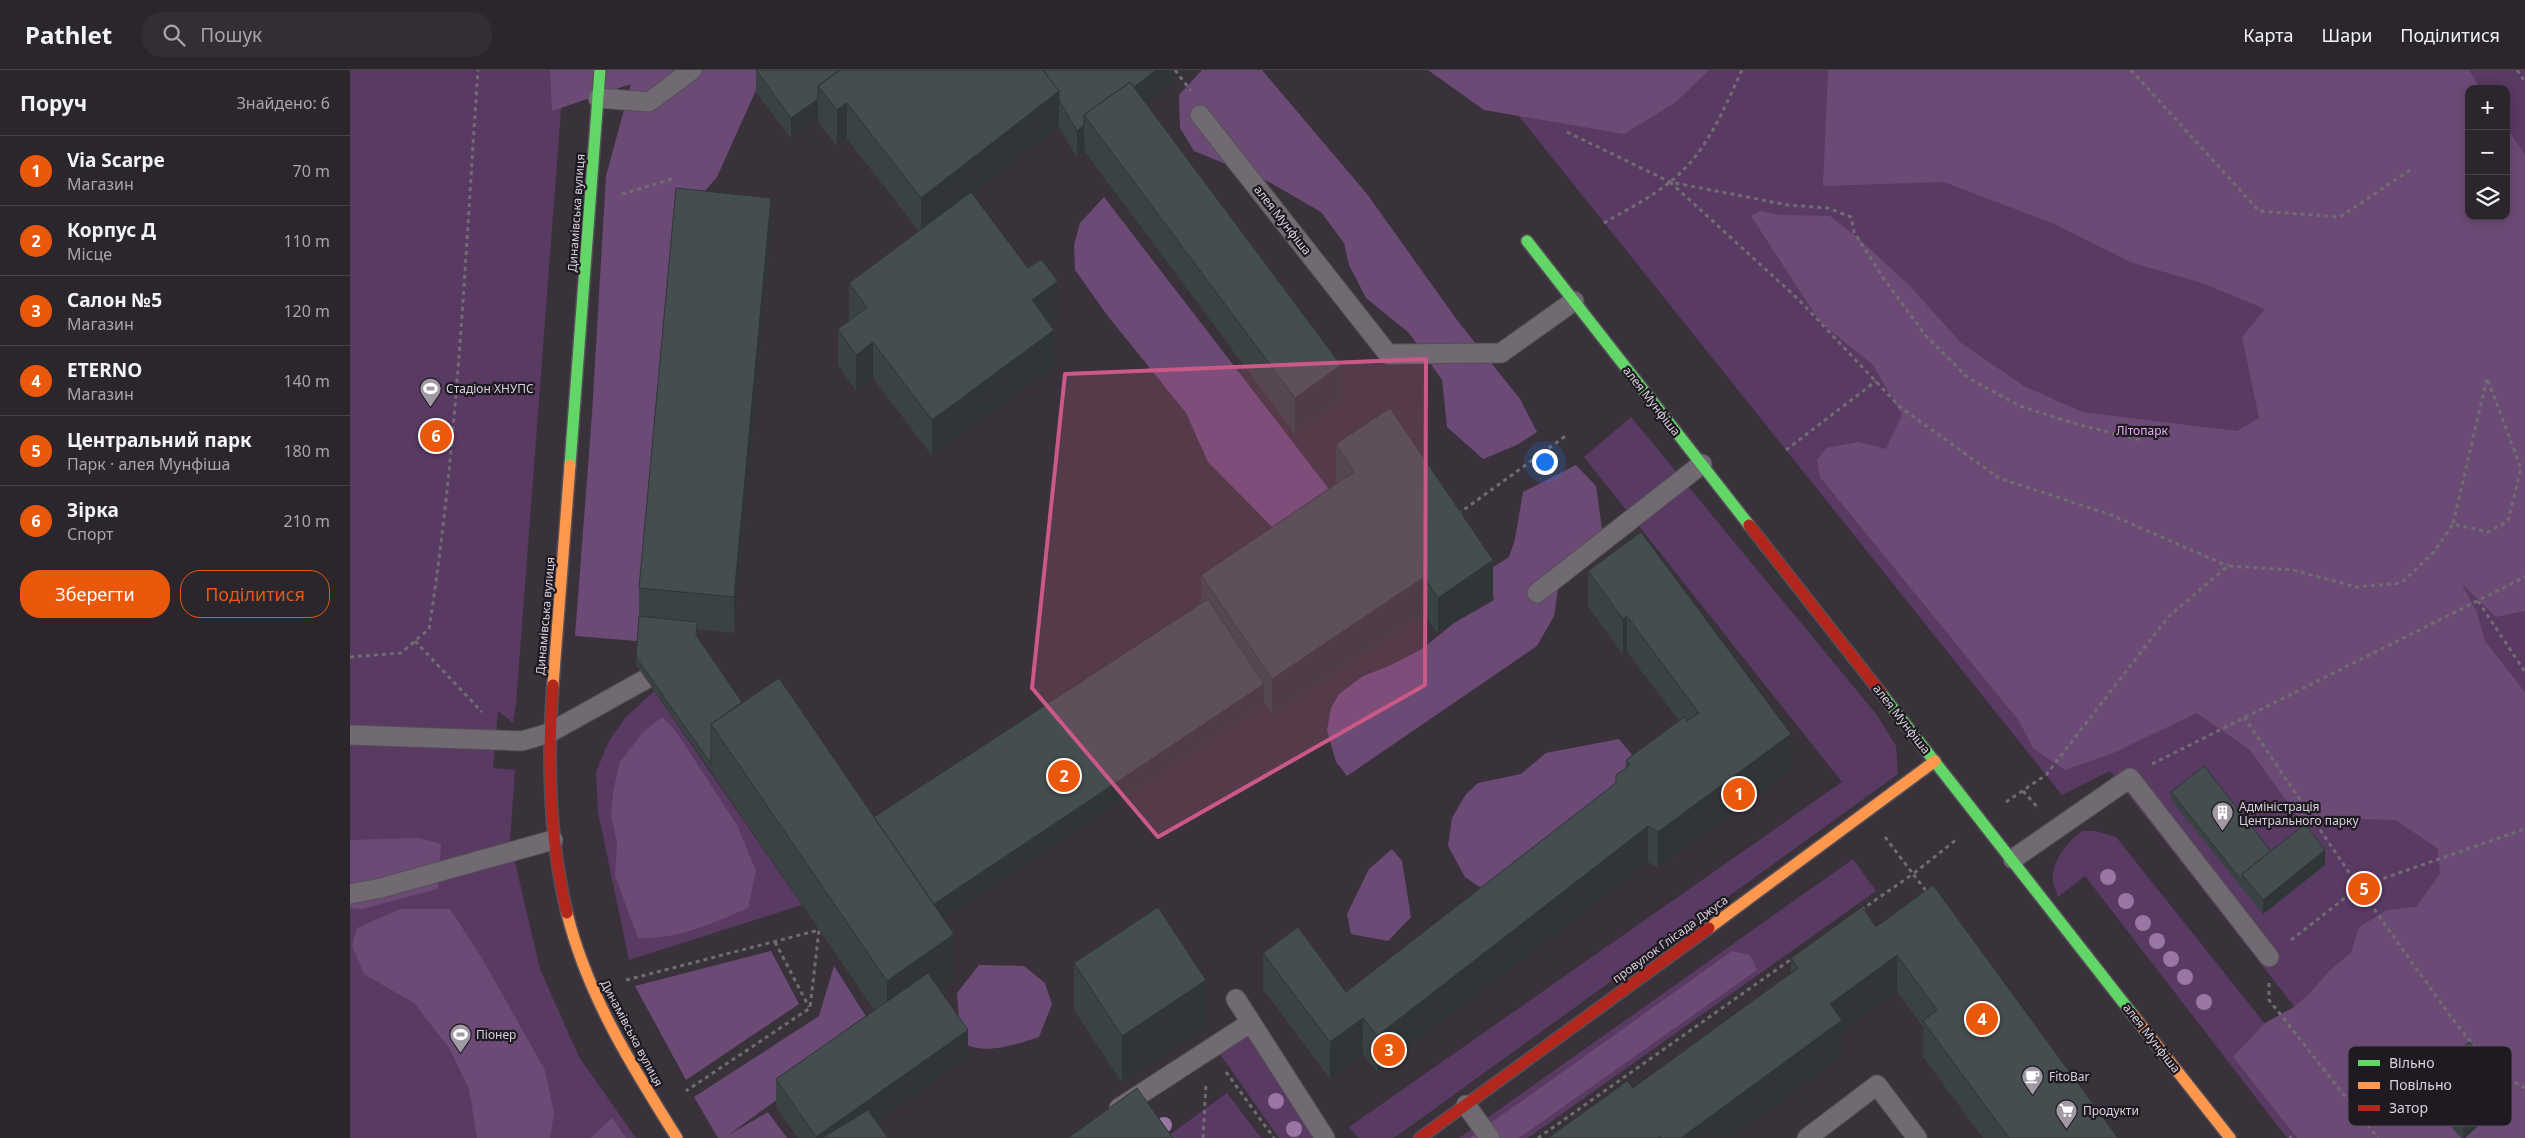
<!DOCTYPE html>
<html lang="uk">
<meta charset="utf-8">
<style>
:root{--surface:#2b262c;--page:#332e34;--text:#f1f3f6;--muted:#a6a5a9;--line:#474348;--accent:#ea580c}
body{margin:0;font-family:"Noto Sans",sans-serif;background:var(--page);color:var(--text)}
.controls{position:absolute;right:15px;top:15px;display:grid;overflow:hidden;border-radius:10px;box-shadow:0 2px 12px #0003}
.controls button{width:45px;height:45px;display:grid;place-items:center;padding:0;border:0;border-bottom:1px solid var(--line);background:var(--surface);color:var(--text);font:25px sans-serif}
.you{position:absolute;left:1194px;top:391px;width:18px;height:18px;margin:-12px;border:4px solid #fff;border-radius:50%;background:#1a73e8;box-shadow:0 0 0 8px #1a73e833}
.badge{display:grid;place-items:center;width:32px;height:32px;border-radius:50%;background:var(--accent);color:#fff;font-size:16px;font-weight:700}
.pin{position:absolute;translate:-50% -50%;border:2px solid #fff;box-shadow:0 1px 5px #0006}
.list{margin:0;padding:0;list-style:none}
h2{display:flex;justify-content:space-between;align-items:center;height:65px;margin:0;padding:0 20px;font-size:21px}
h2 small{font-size:16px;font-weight:400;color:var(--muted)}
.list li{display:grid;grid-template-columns:32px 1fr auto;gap:15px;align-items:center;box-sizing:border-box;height:70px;padding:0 20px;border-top:1px solid var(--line)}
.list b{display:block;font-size:19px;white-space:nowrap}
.list p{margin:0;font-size:16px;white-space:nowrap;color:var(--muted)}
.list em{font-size:16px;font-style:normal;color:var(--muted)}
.actions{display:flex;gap:10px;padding:15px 20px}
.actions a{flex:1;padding:11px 0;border:1px solid var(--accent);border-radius:20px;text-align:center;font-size:18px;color:var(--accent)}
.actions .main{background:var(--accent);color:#fff}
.icon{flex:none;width:28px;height:28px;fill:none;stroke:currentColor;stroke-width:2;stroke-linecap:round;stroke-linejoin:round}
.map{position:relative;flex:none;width:2175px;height:1068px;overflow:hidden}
header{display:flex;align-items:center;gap:30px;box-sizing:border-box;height:70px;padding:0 25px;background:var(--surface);border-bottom:1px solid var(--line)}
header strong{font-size:24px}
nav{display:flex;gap:28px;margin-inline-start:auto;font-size:18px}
.search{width:350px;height:45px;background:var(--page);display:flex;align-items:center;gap:12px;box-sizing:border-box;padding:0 18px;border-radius:20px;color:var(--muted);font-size:19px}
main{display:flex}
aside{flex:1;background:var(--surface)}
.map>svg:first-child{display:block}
</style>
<header>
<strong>Pathlet</strong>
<div class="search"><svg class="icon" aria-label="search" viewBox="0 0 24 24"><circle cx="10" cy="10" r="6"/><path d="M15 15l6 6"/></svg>Пошук</div>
<nav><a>Карта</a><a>Шари</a><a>Поділитися</a></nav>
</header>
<main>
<aside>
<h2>Поруч<small>Знайдено: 6</small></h2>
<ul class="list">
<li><span class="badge">1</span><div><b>Via Scarpe</b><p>Магазин</p></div><em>70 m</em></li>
<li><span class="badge">2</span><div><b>Корпус Д</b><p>Місце</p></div><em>110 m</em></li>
<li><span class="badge">3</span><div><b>Салон №5</b><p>Магазин</p></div><em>120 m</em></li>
<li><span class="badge">4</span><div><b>ETERNO</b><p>Магазин</p></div><em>140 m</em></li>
<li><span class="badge">5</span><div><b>Центральний парк</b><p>Парк · алея Мунфіша</p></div><em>180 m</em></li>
<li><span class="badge">6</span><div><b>Зірка</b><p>Спорт</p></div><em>210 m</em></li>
</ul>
<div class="actions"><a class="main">Зберегти</a><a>Поділитися</a></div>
</aside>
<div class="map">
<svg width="2175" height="1068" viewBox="0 0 2175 1068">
<rect width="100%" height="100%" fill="#39323b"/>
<!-- green -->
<path fill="#593a62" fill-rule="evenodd" d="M0,0H214L166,634L163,653L148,641L143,698L165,700L160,771L190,899L229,987L286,1068H0Z
M1132,0H2175V1068H2047L1760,701L1712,725ZM2119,19H2156V146H2119Z
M1281,347L1527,645L1546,676L1548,704L1044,1068H1008L999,1057L1492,712L1234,387Z
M304,621L452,835L279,890L248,742L246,702L259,671L276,647Z
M1732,761H1745L1766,767L2006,1068H1937L1735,806L1708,827C1707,822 1703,816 1703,811C1701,792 1718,771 1732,761Z
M1503,789L1526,821L1178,1068H1109Z
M898,965L970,1068H929L870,984Z
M877,1023L911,1068H815Z"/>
<!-- forest -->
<path fill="#6c4a76" d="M200,0H415L367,107L326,155L287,571L225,566L242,344L256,106L281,14L202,41Z
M852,0H912L1017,124L1107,250L1170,329L1187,362L1167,375L1133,389L1097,357L1092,310L1059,263L1016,228L999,195L994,173L971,142L919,112L844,81L830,58L829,25Z
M1078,0H1359L1326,32L1274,64L1134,40Z
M1478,0H2119L2131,19H2119V146H2156V56L2175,85V541L2146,547L2112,514L2127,543L2135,571L2175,622V1068H1947L1883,987L1915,953L1944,937L1960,923L1980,900L2001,883L2009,857L2037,840L2066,837L2090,804L2088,779L2046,750L2006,749L1956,758L1899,679L1847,643L1763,683L1715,700L1683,678L1669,651L1470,407L1467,390L1476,378L1508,372L1536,379L1552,345L1523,295L1470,252L1401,146L1411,141L1430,145L1480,146L1507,167L1560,216L1611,273L1674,316L1732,342L1887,361L1909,348L1892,267L1915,239L1852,213L1783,193L1702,153L1594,112L1473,116Z
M754,127L985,427L930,465L858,392L836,343L757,245L725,200L724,175L730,153Z
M1226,395L1246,416L1253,466L1211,499L1204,546L1187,576L997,706L986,692L977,660L981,638L989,624L1013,606L1039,596L1072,579L1104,553L1144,530L1139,500L1159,487L1165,469L1173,422Z
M312,647L325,660L387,755L406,801L398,838C360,854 331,869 288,868L265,806L267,772L261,746L263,722L270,692L293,662Z
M1269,669L1283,686L1273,712L1131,818L1115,807L1098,776L1102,748L1116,724L1128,713L1171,704L1196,683Z
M68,768L91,774L88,819L12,839L0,838V770Z
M1042,779L1052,791L1061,847L1038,871L1001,864L997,844L1019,799Z
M50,839H100L130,885L195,1000L204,1043L200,1068H127L119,1019L99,978L64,933L14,904L2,876L7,858Z
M421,881L449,934L336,1010L285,916Z
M1382,881L1400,885L1407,900L1169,1068H1120Z
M629,895L674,896L695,913L702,934L689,967C667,974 635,986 614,973L609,948L607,923Z
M484,896L524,959L377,1066L418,1042L437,1068H368L344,1027L469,946Z
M262,1048L276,1068H241Z"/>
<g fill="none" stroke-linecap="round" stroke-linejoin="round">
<defs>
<path id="lane" d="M248,28L299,32L342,0
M850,45L1038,284L1151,283L1224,231
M1187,523L1352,394
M0,665L172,671L199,663L296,609
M1663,789L1780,708L1919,887
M0,824L31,818L203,770
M886,929L975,1068
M1116,1035L1140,1068
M769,1038L900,953
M1457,1068L1527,1015L1567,1068"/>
<path id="fast" d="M1177,171L1399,455
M220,395L250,0
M1531,623L1783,945"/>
<path id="slow" d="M203,615L220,395
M217,843C237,925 283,998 327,1068
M1359,858L1585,691
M1783,945L1880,1068"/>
<path id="jam" d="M1399,455L1531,623
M203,615C197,692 199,768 217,843
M1070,1068L1359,858"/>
</defs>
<!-- lane casing -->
<use href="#lane" stroke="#554f57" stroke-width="21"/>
<!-- fast casing -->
<use href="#fast" stroke="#554f57" stroke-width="14"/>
<!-- slow casing -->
<use href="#slow" stroke="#554f57" stroke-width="14"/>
<!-- jam casing -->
<use href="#jam" stroke="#554f57" stroke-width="14"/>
<!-- path -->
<path stroke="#716c72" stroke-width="3" stroke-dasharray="4 4" stroke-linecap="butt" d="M825,0L841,21
M1781,0L1909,141L1990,147L2060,100
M2167,0L2175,12
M1217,62L1320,112L1438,135L1478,138L1501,147L1504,162L1534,209L1576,266L1618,308L1670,336L1726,354L1791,370
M1320,112L1448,229L1550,337L1649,408L1761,445L1878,496
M272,124L322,109
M1254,153C1276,140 1300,128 1320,112C1356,84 1373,41 1392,0
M1436,380L1526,311
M1108,444L1217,365
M2128,531L2175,602
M65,571L132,642
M0,587L51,583L79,559C108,374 115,186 128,0
M1894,647C1952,732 2008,818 2068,901C2097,940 2131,996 2175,1018
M1802,694L2175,507
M1673,721L1689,739
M1656,732L1696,705L1818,547L1878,496L1943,500L2006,517L2051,513L2084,482L2103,454L2138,462L2158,451L2171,398L2137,308L2103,454
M1535,767L1563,804L1607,769
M1511,840L1563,804L1577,822
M1941,870L2009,817L2175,759
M425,872L459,937
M276,910L469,860L460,938L336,1021
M1919,913V930L2028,1068
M876,1002L924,1068
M1940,1066L1941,1068
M853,1068L856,1015
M1188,1068L1443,888"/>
<!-- lane -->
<use href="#lane" stroke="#716a73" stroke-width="19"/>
<!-- fast -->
<use href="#fast" stroke="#63d668" stroke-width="11"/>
<!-- slow -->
<use href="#slow" stroke="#ff974d" stroke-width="11"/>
<!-- jam -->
<use href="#jam" stroke="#b3261e" stroke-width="11"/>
</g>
<!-- trees -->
<g fill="#9976a3">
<circle cx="1758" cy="807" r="8"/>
<circle cx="1776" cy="831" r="8"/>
<circle cx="1793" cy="853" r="8"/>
<circle cx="1807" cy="871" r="8"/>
<circle cx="1821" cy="889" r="8"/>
<circle cx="1835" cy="907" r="8"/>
<circle cx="1854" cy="932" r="8"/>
<circle cx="926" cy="1031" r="8"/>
<circle cx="814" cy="1055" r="8"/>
<circle cx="944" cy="1059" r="8"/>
</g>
<!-- wall -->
<path fill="#3a4244" d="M406,0H824V13L797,34L991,331L945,364L735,82L727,88L709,57L622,124L708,247L699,254L704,296L582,386L523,308L506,321L488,295V259L500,250L499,249V213L569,161L497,69L487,76L468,52V50L441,69L406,22Z
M421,164L384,563L347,559V566L392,632L524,747L851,534V505L988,413L986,410V374L1143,526L1088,564L1074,543L922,645L914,633V635L594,848L604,912L591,921L618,987L526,1052L538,1068H448L426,1037V1009L524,940L361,701L286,595L289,546V518Z
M1238,501L1441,700L1308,798L1298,792L1027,1002L1013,984L980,1009L913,919V883L996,922L1266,713L1276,698V690L1329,651L1277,582L1273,585L1238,537Z
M1821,722L1921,781L1975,795L1913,844L1821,730Z
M1526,857L1768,1068H1633L1573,987V957L1547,921L1492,961V986L1380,1068H1198L1283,1018L1441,903V888Z
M724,893L856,958L772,1013L724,940Z
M2075,1013L2158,1028L2115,1068H2111L2075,1028Z"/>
<!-- shaded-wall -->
<path fill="#303637" d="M806,0H824V13L752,69L739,51Z
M709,21V57L571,164V128Z
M468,29V50L441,69V48Z
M497,33V69L487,76V40Z
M734,55L735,82L727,88V61Z
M421,128V164L384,563V527Z
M708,211V247L682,266V230Z
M704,260V296L582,386V350Z
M523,272V308L506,321V285Z
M991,295V331L945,364V328Z
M1143,490V526L1088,564V528Z
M1074,507V543L922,645V609Z
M1277,546V582L1273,585V549Z
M914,614V635L571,864V842Z
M1441,664V700L1308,798V762Z
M1298,756V792L1027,1002V966Z
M1975,780V795L1913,844V830Z
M604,864V912L537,959V911Z
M1547,885V921L1492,961V986L1380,1068H1331L1480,934Z
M856,910V958L772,1013V966Z
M1013,948V984L980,1009V972Z
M618,960V987L504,1068H466V1067Z
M2158,1014V1028L2115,1068H2113V1055Z"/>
<!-- building -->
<path fill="#444d4f" stroke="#303637" d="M406,0H488L489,1L468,16V29L441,48Z
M489,0H693L709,21L571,128L497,33L487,40L468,16Z
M693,0H806L784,17L780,12L734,45V55L727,61L709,30V21Z
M780,12L991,295L945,328L734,45Z
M326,118L421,128L384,527L289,518Z
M621,122L678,198L691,189L708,211L682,230L704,260L582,350L523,272L506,285L488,259L517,237L499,213Z
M1040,338L1143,490L1088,528L1074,507L922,609L851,505L1004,402L986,374Z
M1291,462L1441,664L1308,762L1298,756L1027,966L1013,948L980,972L913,883L948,857L996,922L1266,713V705L1280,695L1276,690L1334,647L1337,651L1349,643L1277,546L1273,549L1238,501Z
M858,529L914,614L584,834L524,747Z
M289,546L347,552L346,565L392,632L361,654V694L286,587Z
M429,608L604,864L537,911L361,654Z
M1854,696L1921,781L1892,804V811L1821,722Z
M1955,754L1975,780L1913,830L1892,804Z
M1583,815L1768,1068H1659L1573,951L1587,940L1547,885L1480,934L1492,950L1331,1068H1311L1310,1066L1307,1068H1198L1277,1011L1283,1018L1448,898L1441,888L1512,837L1526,857Z
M808,837L856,910L772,966L724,893Z
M578,903L618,960L466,1067L426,1009Z
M2119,972L2158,1014L2113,1055L2075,1013Z
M787,1018L823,1068H718Z
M518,1040L538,1068H472Z"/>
<!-- marked area -->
<path fill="#ca5988" fill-opacity="0.2" stroke="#ca5988" stroke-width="4" stroke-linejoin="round" d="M1076,289L1075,615L808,767L682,618L715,304Z"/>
<!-- icons -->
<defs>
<symbol id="stadium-pin" viewBox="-11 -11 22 30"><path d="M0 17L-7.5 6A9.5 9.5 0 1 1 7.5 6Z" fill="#a199a4" stroke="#1f1921"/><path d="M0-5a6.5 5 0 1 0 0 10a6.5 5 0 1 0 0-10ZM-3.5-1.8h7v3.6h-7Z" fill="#fff"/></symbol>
<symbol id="building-pin" viewBox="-11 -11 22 30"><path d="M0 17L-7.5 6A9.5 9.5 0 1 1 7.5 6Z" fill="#a199a4" stroke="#1f1921"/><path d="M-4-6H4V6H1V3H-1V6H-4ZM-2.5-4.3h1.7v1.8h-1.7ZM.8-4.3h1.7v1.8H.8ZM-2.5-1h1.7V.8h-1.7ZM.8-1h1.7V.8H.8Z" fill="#fff"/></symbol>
<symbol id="cafe-pin" viewBox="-11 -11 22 30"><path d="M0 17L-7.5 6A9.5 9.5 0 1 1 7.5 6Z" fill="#a199a4" stroke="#1f1921"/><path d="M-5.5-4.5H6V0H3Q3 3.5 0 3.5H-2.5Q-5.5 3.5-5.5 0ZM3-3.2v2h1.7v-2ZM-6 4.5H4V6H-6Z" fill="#fff"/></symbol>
<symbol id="supermarket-pin" viewBox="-11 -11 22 30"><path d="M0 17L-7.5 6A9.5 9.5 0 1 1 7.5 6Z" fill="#a199a4" stroke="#1f1921"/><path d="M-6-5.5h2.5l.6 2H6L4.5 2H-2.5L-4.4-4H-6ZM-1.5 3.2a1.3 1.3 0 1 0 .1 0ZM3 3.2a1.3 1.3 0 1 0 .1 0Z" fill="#fff"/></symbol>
</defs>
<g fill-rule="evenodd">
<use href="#stadium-pin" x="68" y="306" width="25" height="34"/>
<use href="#building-pin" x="1860" y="730" width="25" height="34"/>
<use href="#stadium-pin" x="98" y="952" width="25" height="34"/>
<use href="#cafe-pin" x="1670" y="994" width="25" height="34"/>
<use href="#supermarket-pin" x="1704" y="1028" width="25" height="34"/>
</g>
<g text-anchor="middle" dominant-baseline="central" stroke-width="4.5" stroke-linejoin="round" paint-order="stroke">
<!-- street labels -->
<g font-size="12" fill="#d9d1dc" stroke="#1f1921">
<text transform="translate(226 143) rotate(-86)">Динамівська вулиця</text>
<text transform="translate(933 150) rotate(52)">алея Мунфіша</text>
<text transform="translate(1302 331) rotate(52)">алея Мунфіша</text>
<text transform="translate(195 546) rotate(-85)">Динамівська вулиця</text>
<text transform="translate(1552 649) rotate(52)">алея Мунфіша</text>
<text transform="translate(1320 869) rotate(-36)">провулок Глісада Джуса</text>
<text transform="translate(282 963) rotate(62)">Динамівська вулиця</text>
<text transform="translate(1802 968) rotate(52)">алея Мунфіша</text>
</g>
<!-- poi labels -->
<g font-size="12" fill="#d9d1dc" stroke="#1f1921" text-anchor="start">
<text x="96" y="318">Стадіон ХНУПС</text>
<text x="1889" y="736">Адміністрація<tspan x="1889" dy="14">Центрального парку</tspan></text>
<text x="126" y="964">Піонер</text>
<text x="1699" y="1006">FitoBar</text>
<text x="1733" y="1040">Продукти</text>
</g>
<!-- park labels -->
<g font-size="12" fill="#e8aef8" stroke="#1f1921">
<text x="1792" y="360">Літопарк</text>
</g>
</g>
<!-- legend -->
<rect x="1998" y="976" width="164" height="80" rx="8" fill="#1f1921" stroke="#575059" stroke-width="1"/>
<rect x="2008" y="990" width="22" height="6" fill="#63d668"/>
<rect x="2008" y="1012" width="22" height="7" fill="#ff974d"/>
<rect x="2008" y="1035" width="22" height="6" fill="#b3261e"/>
<g font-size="14" fill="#d9d1dc">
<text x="2039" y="998">Вільно</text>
<text x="2039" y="1020">Повільно</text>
<text x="2039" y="1043">Затор</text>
</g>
</svg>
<div class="controls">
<button>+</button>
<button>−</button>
<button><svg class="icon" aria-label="layers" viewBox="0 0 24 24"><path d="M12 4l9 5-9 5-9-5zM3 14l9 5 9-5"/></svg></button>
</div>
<div class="you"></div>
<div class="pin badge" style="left:1389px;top:724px">1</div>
<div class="pin badge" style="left:714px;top:706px">2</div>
<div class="pin badge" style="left:1039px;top:980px">3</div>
<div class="pin badge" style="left:1632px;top:949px">4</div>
<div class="pin badge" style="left:2014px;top:819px">5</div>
<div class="pin badge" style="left:86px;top:366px">6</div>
</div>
</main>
